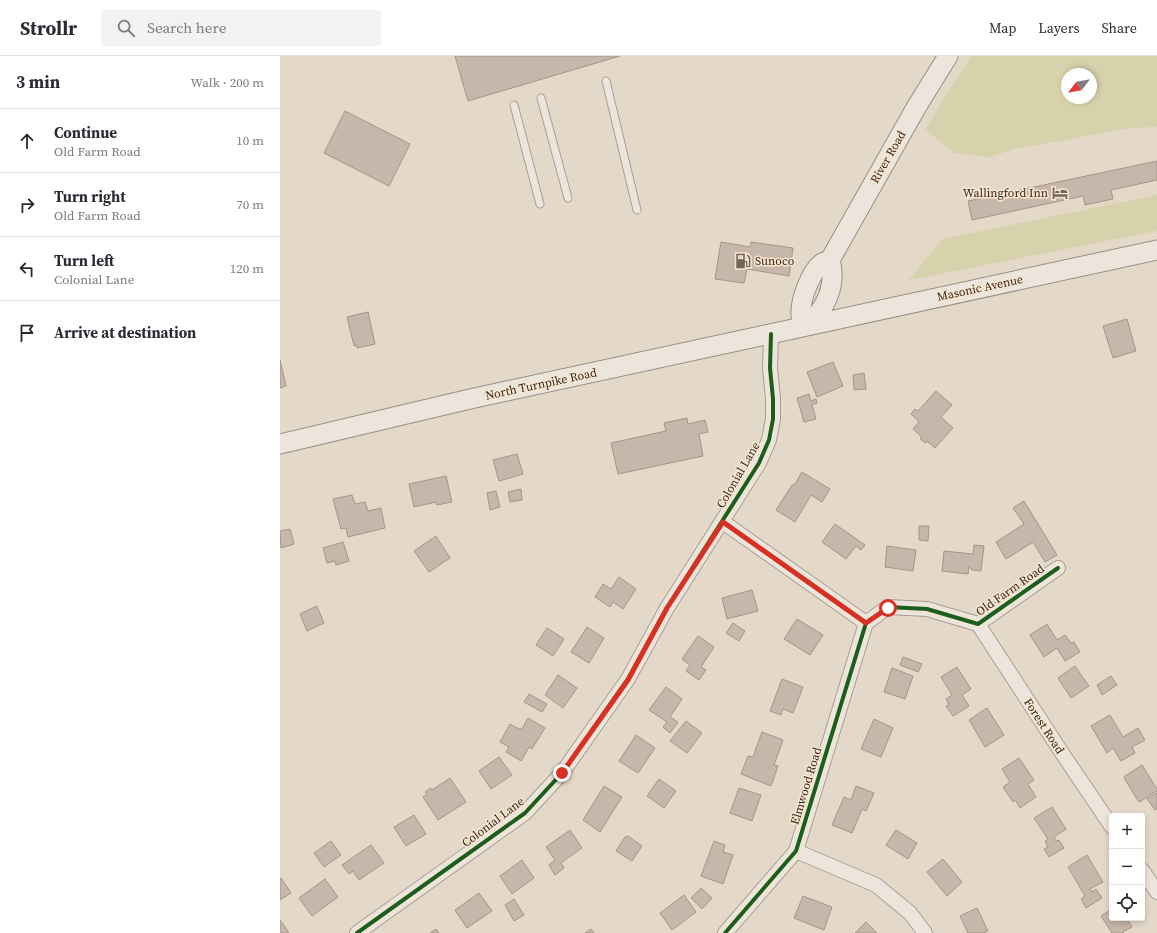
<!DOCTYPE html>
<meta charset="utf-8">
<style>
:root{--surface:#fff;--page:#f2f2f3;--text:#2b2b33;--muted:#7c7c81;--line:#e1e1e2}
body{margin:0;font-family:"Source Serif 4",serif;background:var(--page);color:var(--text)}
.controls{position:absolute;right:12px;bottom:12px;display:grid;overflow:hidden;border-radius:4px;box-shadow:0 2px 6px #0003}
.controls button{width:36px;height:36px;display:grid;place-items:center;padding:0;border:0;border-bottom:1px solid var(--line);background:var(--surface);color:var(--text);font:20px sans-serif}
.compass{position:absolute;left:781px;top:12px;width:36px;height:36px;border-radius:50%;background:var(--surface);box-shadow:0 2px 6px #0003;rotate:239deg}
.stop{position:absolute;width:12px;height:12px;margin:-9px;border:3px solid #d93025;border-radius:50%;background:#fff}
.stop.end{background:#d93025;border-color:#fff;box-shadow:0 1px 4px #0008}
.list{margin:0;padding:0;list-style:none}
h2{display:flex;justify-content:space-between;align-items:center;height:52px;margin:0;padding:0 16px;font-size:17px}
h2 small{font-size:13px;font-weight:400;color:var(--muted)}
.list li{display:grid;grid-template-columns:26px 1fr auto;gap:12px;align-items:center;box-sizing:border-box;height:64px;padding:0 16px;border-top:1px solid var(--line)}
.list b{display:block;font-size:15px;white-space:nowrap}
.list p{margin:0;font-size:13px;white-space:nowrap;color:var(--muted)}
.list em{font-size:13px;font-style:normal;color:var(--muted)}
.icon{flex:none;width:22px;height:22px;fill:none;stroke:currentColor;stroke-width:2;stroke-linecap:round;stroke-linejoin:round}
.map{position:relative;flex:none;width:877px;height:877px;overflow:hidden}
header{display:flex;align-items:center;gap:24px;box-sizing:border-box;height:56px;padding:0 20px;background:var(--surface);border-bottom:1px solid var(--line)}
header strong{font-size:19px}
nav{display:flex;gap:22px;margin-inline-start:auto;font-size:14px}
.search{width:280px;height:36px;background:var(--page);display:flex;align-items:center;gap:10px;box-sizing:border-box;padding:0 14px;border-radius:4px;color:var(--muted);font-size:15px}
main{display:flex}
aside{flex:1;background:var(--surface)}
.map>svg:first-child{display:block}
</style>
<header>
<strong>Strollr</strong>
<div class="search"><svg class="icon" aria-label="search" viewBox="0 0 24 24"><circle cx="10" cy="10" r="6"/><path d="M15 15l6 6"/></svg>Search here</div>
<nav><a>Map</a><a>Layers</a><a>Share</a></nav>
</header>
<main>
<aside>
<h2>3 min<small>Walk · 200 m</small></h2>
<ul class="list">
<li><svg class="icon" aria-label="ahead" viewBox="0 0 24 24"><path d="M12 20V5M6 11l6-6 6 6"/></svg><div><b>Continue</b><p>Old Farm Road</p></div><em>10 m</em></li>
<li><svg class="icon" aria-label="right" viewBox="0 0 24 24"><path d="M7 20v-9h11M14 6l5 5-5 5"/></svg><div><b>Turn right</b><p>Old Farm Road</p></div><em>70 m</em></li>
<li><svg class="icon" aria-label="left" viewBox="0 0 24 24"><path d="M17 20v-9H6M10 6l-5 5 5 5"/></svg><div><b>Turn left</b><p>Colonial Lane</p></div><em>120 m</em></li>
<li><svg class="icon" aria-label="arrive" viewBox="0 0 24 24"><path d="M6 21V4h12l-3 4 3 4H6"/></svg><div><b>Arrive at destination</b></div></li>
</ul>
</aside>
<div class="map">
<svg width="877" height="877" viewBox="0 0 877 877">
<rect width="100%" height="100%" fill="#e4d9c9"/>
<!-- green -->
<path fill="#d7d2ab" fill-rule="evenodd" d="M691,0H877V71L851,72L735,93L710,101L674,97L645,73ZM787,18H811V42H787Z
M877,139V175L629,224L662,183Z"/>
<!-- building -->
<path fill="#c7b6aa" stroke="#a49489" d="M175,0H340L188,45Z
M65,55L130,88L109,130L44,97Z
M877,105V124L831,134L833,143L805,149L803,140L692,164L688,145Z
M441,186L470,191L471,186L513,192L509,220L467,213L464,227L435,223Z
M88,256L95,288L77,292V289L74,290L67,261Z
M847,263L856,295L833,302L823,270Z
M0,304L6,330L0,332Z
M553,306L563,330L537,341L527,316Z
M584,317L586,333L574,334L573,319Z
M656,335L672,349L661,361L673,372L655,392L647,385L646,387L640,383L642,381L633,373L639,366L631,358L635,353L638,355Z
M529,338L531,345L536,343L537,347L532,349L536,363L524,366L517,342Z
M407,362L408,368L425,364L428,376L419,378L423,400L338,418L331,387L386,375L384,367Z
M237,398L243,418L219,425L213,404Z
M522,416L550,433L542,446L531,439L515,466L496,454L512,429L515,428Z
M166,420L172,446L157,449L156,446L134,451L129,428Z
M241,433L242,444L230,446L228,436Z
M216,435L220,451L210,454L207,437Z
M72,439L75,448L85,446L88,455L101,452L105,472L68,481L66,472L61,473L53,443Z
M744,445L777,499L765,506L753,486L726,503L716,486L744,468L733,452Z
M555,468L585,489L581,494L576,490L566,503L542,486Z
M639,470H649L648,485L639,484Z
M10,473L14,488L1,492L0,475Z
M156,480L170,502L149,516L134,495Z
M63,486L69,505L56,509L55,505L47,507L43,492Z
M694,489L704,490L701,515L692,514L689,510L688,518L662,515L664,495L693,498Z
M607,490L636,494L633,515L605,511Z
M339,521L356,533L343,553L333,546L330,551L315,541L323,528L331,533Z
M472,534L478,555L447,563L442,542Z
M37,550L44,567L27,575L20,558Z
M517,563L543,579L530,599L504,583Z
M453,567L465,575L459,585L446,577Z
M767,568L777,584L785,579L791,587L794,586L800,596L785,605L777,592L764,601L750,579Z
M307,571L324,582L309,607L291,596Z
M267,572L284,583L273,600L256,589Z
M418,580L434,591L421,611L426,614L419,624L406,615L410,609L402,603Z
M623,601L642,608L638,616L620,609Z
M795,610L809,630L791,642L778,622Z
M677,611L691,633L682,639L689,650L673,660L666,650L669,649L666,643L672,639L661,621Z
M612,612L633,620L625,643L604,636Z
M278,619L297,632L283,652L265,639Z
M831,620L837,629L822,639L817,629Z
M502,623L523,631L513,657L503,653L501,659L490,655Z
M386,631L402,643L390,661L398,666L390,677L383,671L387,666L369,654Z
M249,638L267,648L262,656L244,646Z
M707,652L724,679L705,691L689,664Z
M830,659L843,681L858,672L865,684L852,691L855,697L841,705L833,692L827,697L811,670Z
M248,662L265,672L252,693L249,691L241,705L226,696L229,691L220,686L230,668L239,673H242Z
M594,663L613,672L601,701L581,693Z
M406,665L422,677L407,697L390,685Z
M482,676L503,684L494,709L498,710L491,730L461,718L468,700L473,701Z
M356,679L375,692L358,717L339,705Z
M219,701L232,719L211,733L199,715Z
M739,702L754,724L748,728L756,741L740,752L735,744L733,746L723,731L730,726L722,713Z
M862,709L877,733V735L859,746L844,722L845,720Z
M170,722L186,746L158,764L143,741L147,738L145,736L151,732L152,734Z
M379,723L396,735L384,752L367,740Z
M324,730L342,741L320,776L303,764Z
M576,730L594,737L586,755L582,753L572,777L552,769L564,741L571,744Z
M459,732L481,739L472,765L450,757Z
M877,737V753L875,754L867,743Z
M772,751L786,773L774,781L776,785L779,784L784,792L769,801L764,793L768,791L765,785L768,783L754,762Z
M134,759L146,778L126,790L114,771Z
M290,774L302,792L281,807L284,812L275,819L269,809L275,804L266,791Z
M616,774L637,787L628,803L606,789Z
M348,780L362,790L352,805L336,795L345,781Z
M51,785L61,799L44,811L34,797Z
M434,785L445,789L443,796L453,799L443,828L421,820Z
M91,789L104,807L79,824L73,815L69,818L62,809Z
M807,799L823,826L810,833L812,836L816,833L822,842L806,852L801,843L805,840L788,811Z
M663,803L682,826L667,840L647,816Z
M242,804L254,822L232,838L220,820Z
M1,822L11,837L0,844V823Z
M45,823L58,841L32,860L19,842Z
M421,832L432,842L422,853L411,842Z
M199,837L212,855L187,872L175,854Z
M404,839L416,856L392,874L380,857Z
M523,840L552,851L544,874L514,862Z
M234,843L244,859L234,865L225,849Z
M697,852L708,875L703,877H688L680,860Z
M832,853V862H846L852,871L843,876L844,877H832L821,860Z
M0,864L9,877H0Z
M586,866L597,877H575Z
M156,873L159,877H150Z
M311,873L314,877H305Z"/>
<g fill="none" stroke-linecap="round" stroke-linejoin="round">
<defs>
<path id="lane" d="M326,25L357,154
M261,42L288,142
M234,49L260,148"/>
<path id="street" d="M443,466L586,567L608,551L647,553L698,568L778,512
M698,568L782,697L832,771
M516,795L596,829L630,857L645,877
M862,814L877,836
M77,877L245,757L282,717L348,623L387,552L479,407L489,384L493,363V343L490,312L491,278
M445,877L516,795L586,567"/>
<path id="secondary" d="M524,270C522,265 520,260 521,255C521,242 531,216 541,208C543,206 547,205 550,204L637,50L668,0
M524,270C546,256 557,228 550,204
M0,388L190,343L877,194"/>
</defs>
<!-- lane casing -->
<use href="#lane" stroke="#a99e93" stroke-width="9"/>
<!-- street casing -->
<use href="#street" stroke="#a99e93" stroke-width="16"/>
<!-- secondary casing -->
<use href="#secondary" stroke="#988e83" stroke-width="21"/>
<!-- lane -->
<use href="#lane" stroke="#ece5dc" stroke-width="7"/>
<!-- street -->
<use href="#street" stroke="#ece5dc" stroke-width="14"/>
<!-- secondary -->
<use href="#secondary" stroke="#ece5dc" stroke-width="19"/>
<defs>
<path id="cycleway" d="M443,466L586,567L608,551L647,553L698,568L778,512
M77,877L245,757L282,717L348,623L387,552L479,407L489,384L493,363V343L490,312L491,278
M445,877L516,795L586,567"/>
</defs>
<!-- cycleway casing -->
<use href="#cycleway" stroke="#f6e6ce" stroke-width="6"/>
<!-- cycleway -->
<use href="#cycleway" stroke="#1b5e20" stroke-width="4"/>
</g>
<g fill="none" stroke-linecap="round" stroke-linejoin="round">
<!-- route -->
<path stroke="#d93025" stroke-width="5" d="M282,717L348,624L387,552L443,466L586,567L608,552"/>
</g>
<!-- icons -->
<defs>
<symbol id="hotel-bare" viewBox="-9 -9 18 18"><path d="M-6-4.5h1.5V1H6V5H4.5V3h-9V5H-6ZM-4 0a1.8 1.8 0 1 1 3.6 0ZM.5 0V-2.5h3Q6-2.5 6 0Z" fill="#746559" stroke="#f6e6ce" stroke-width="2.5" paint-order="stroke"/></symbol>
<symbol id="fuel-bare" viewBox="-9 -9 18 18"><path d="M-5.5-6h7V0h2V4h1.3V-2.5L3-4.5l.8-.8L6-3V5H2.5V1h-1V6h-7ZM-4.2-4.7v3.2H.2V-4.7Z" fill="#746559" stroke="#f6e6ce" stroke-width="2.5" paint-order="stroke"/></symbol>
</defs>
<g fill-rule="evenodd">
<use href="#hotel-bare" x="769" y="126" width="22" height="22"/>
<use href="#fuel-bare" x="452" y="194" width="22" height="22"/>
</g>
<g text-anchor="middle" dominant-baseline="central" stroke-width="3" stroke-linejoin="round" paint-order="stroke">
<!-- street labels -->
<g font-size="12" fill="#37261c" stroke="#f6e6ce">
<text transform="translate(608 101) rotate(-60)">River Road</text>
<text transform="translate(700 232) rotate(-12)">Masonic Avenue</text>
<text transform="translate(261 328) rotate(-12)">North Turnpike Road</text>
<text transform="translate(458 419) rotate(-60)">Colonial Lane</text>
<text transform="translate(730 534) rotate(-35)">Old Farm Road</text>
<text transform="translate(764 670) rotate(57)">Forest Road</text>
<text transform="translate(526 730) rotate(-73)">Elmwood Road</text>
<text transform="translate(213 766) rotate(-37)">Colonial Lane</text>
</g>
<!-- poi labels -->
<g font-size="12" fill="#37261c" stroke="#f6e6ce" text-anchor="end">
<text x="768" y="137">Wallingford Inn</text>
<text x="475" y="205" text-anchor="start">Sunoco</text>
</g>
</g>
</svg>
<div class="controls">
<button>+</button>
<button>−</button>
<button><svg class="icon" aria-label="locate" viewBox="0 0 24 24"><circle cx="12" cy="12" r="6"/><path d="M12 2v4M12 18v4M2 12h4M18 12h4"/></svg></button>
</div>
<svg class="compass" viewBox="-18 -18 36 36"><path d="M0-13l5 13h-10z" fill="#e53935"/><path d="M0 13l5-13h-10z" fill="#7c7c81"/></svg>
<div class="stop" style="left:608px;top:552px"></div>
<div class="stop end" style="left:282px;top:717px"></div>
</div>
</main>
